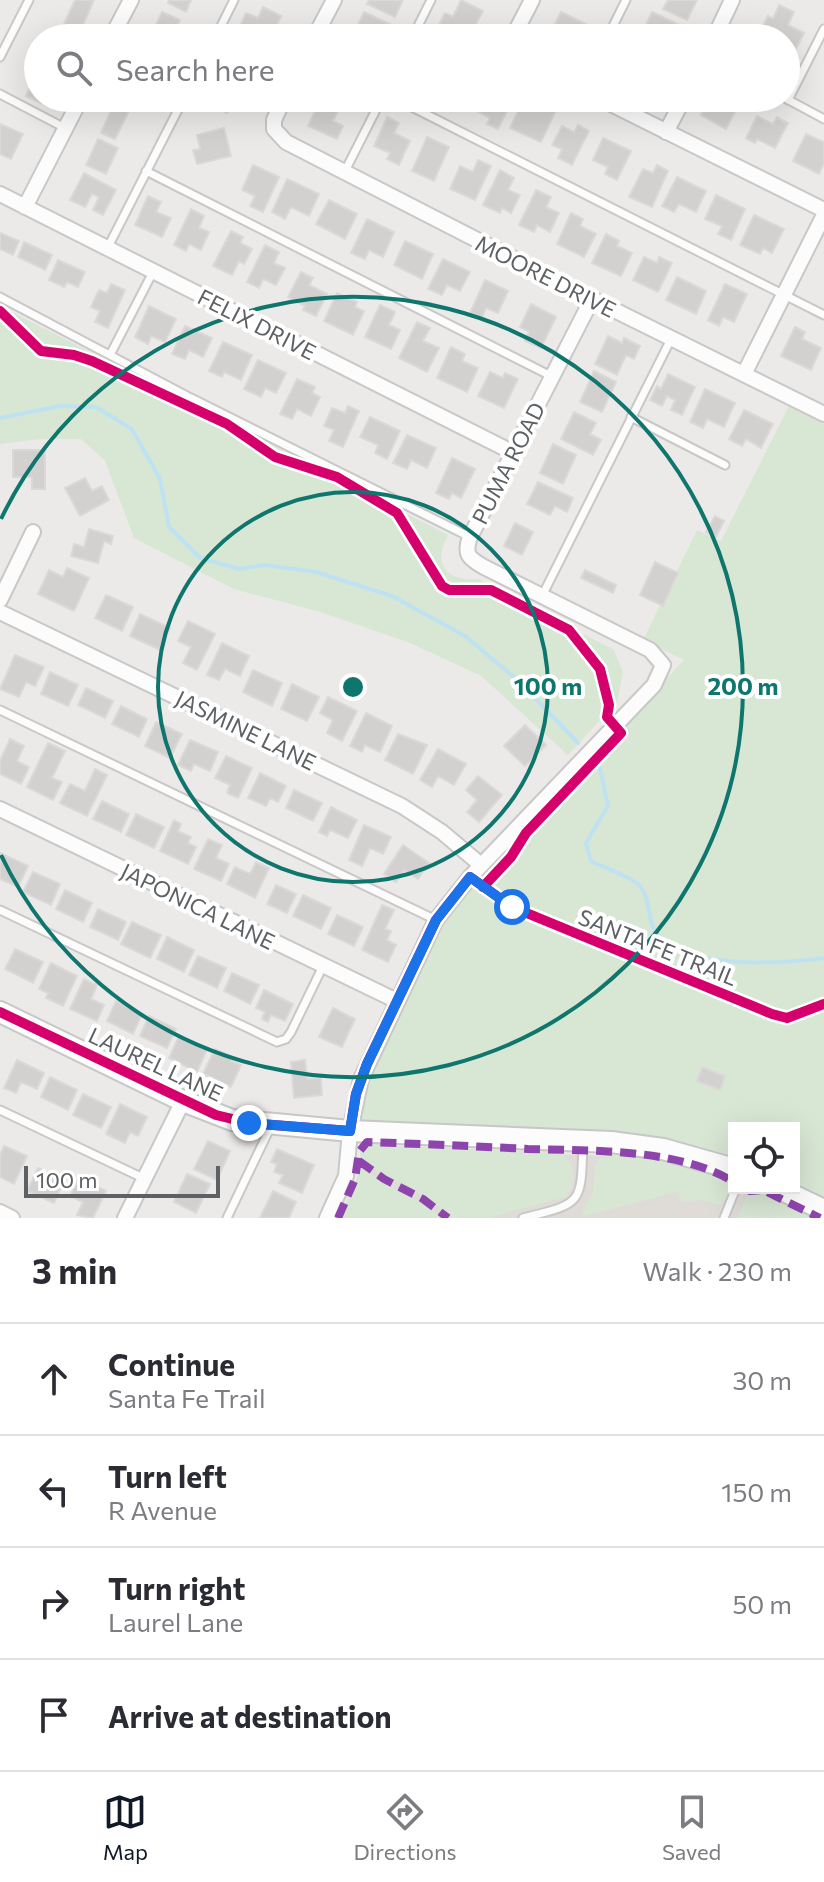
<!DOCTYPE html>
<meta charset="utf-8">
<style>
:root{--surface:#fff;--page:#f7f7f7;--text:#2b2b33;--muted:#7c7c81;--line:#e1e1e2;--accent:#111827}
body{margin:0;font-family:Commissioner,sans-serif;background:var(--page);color:var(--text)}
.controls{position:absolute;right:24px;bottom:24px;display:grid;overflow:hidden;border-radius:0px;box-shadow:0 8px 32px #0002}
.controls button{width:72px;height:72px;display:grid;place-items:center;padding:0;border:0;border-bottom:2px solid var(--line);background:var(--surface);color:var(--text);font:40px sans-serif}
.scale{position:absolute;left:24px;bottom:20px;width:196px;box-sizing:border-box;padding-left:8px;border:4px solid #5d6164;border-top:0;font-size:22px;line-height:28px;white-space:nowrap;color:#5d6164;-webkit-text-stroke:6px #fff;paint-order:stroke}
.stop{position:absolute;width:24px;height:24px;margin:-18px;border:6px solid #1a73e8;border-radius:50%;background:#fff}
.stop.end{background:#1a73e8;border-color:#fff;box-shadow:0 2px 8px #0008}
.list{margin:0;padding:0;list-style:none}
h2{display:flex;justify-content:space-between;align-items:center;height:104px;margin:0;padding:0 32px;font-size:34px}
h2 small{font-size:26px;font-weight:400;color:var(--muted)}
.list li{display:grid;grid-template-columns:52px 1fr auto;gap:24px;align-items:center;box-sizing:border-box;height:112px;padding:0 32px;border-top:2px solid var(--line)}
.list b{display:block;font-size:30px;white-space:nowrap}
.list p{margin:0;font-size:26px;white-space:nowrap;color:var(--muted)}
.list em{font-size:26px;font-style:normal;color:var(--muted)}
.icon{flex:none;width:44px;height:44px;fill:none;stroke:currentColor;stroke-width:2;stroke-linecap:round;stroke-linejoin:round}
.map{position:relative;flex:none;width:824px;height:1218px;overflow:hidden}
.search{position:absolute;background:var(--surface);box-shadow:0 8px 32px #0002;left:24px;right:24px;top:24px;height:88px;display:flex;align-items:center;gap:20px;box-sizing:border-box;padding:0 28px;border-radius:44px;color:var(--muted);font-size:30px}
.sheet{height:552px;background:var(--surface)}
nav{display:flex;justify-content:space-around;align-items:center;box-sizing:border-box;height:112px;border-top:2px solid var(--line);background:var(--surface);font-size:22px;color:var(--muted)}
nav a{display:grid;justify-items:center;gap:4px}
nav .on{color:var(--accent)}
.map>svg:first-child{display:block}
</style>
<div class="map">
<svg width="824" height="1218" viewBox="0 0 824 1218">
<rect width="100%" height="100%" fill="#eceae8"/>
<!-- education -->
<path fill="#dfdcd8" d="M363,1147L608,1156L675,1162L734,1180V1188H753L812,1218H345L359,1184Z"/>
<!-- green -->
<path fill="#d8e6d4" d="M0,306L448,535C432,563 446,582 478,579L614,650L623,672L617,702L568,755L481,676L408,642L320,612L234,589L134,538L105,461L81,439H42L0,444Z
M789,406L824,424V1200L794,1186V1128H734V1160L678,1144L363,1122L360,1118L367,1081L457,898L684,660L643,640L697,530L721,541Z
M373,1141L395,1146L560,1152C576,1162 577,1182 566,1197L488,1218H453L424,1196L383,1175L360,1159L361,1149Z
M604,1154L651,1159L725,1178C731,1187 729,1200 719,1205L701,1200L681,1202L677,1192L584,1216L583,1211L593,1193L595,1164Z
M360,1165L382,1182L432,1209L443,1218H339L357,1178Z
M758,1192L765,1193L817,1218H738L746,1197Z"/>
<g fill="none" stroke-linecap="round" stroke-linejoin="round">
<!-- stream -->
<path stroke="#bfe2f2" stroke-width="4" d="M0,418L60,406L96,407L132,429L160,479L169,527L200,558L239,569L266,565L316,572L392,596L465,636L520,682L578,743
M600,768L608,806L586,843L591,861C602,867 633,878 639,885C654,902 644,924 662,939C698,969 780,964 824,958"/>
</g>
<!-- building -->
<path fill="#d3d1d0" stroke="#dbd9d7" stroke-width="2" d="M75,0H94L77,38H71L60,33Z
M169,0H191L186,12L168,3Z
M369,0H403L395,17L367,4Z
M461,0L483,11L468,38L439,25L445,13L453,17Z
M668,0H697L687,20L663,9Z
M779,5L794,12L788,25L804,33L796,49L786,44V38H773L760,32L768,16L773,19Z
M263,7L281,16L276,27L282,30L278,38H266L240,26L246,13L258,18Z
M162,12L180,20L172,38H150Z
M364,12L398,28L393,38L352,37Z
M561,12L592,27L586,38H548Z
M652,12L682,26L676,38H652L653,36L643,31Z
M38,71V98H44L41,103L26,96Z
M202,98H235L227,113Z
M321,98L343,100L333,121L343,126L337,139L308,126Z
M480,98L512,100L498,129L487,124L490,118L475,110Z
M524,98L555,112L541,142L510,128Z
M710,98H742L726,129L701,115Z
M113,106L128,113L115,139L101,133Z
M757,116L773,124L777,117L788,123L775,148L757,139L755,143L746,138Z
M387,117L399,123L394,133L410,141L399,165L387,159L390,153L374,146Z
M0,124L23,134L11,159L0,154Z
M578,125L589,131L572,165L558,158L562,149L552,145L562,126L574,132Z
M224,128L231,156L197,164L193,150L200,149L197,135Z
M806,134L824,142V163L819,174L793,161Z
M427,137L449,147L434,181L412,171Z
M603,138L631,151L617,180L605,174L608,167L593,160Z
M98,139L118,148L106,174L86,165Z
M478,160L491,166L475,200L450,189L460,166L473,172Z
M253,165L279,177L263,212L250,206L255,196L242,190Z
M657,165L668,171L652,207L629,197L643,169L653,173Z
M500,170L514,178L508,190L520,195L511,213L502,208L500,213L483,205Z
M84,173L116,190L103,215L93,210L99,197L92,194L85,207L70,200Z
M677,177L706,191L696,212L679,204L674,212L662,206Z
M287,179L319,194L309,216L291,207L285,219L272,212Z
M536,190L551,197L546,207L559,213L550,232L537,225L534,232L519,225Z
M716,195L745,209L731,240L718,234L722,226L705,219Z
M148,196L161,202L156,212L171,218L162,237L135,225Z
M329,200L357,214L345,239L316,224Z
M191,209L204,216L199,228L209,232L201,250L189,244L186,251L174,245Z
M571,213L583,219L580,226L596,234L584,257L557,244Z
M754,215L784,229L772,253L763,248L760,254L740,245Z
M367,219L394,232L383,257L369,250L365,259L351,253Z
M231,231L243,237L240,243L252,249L244,264L239,261L232,275L213,266Z
M0,233L19,241L13,255L0,249Z
M606,234L619,241L617,246L632,253L621,276L592,263Z
M405,241L433,254L422,279L394,265Z
M24,242L52,255L45,270L18,257Z
M265,245L279,252L274,263L285,268L276,285L263,279L259,288L247,282Z
M644,257L657,263L659,257L672,263L658,292L633,280Z
M443,259L470,272L460,291L447,285L442,295L428,289Z
M58,260L85,272L78,287L67,282L64,287L49,280Z
M301,272L313,278L309,285L327,294L316,316L303,310L305,306L288,297Z
M677,277L706,291L696,314L666,300Z
M485,280L508,291L498,313L486,308L482,318L470,313Z
M111,284L125,290L108,328L95,322L100,311L91,307L99,290L107,293Z
M725,284L747,294L734,322L723,317L719,326L708,320Z
M337,293L357,302L355,307L364,311L353,335L324,321Z
M531,304L556,317L541,348L525,341L529,332L520,327Z
M380,305L395,312L389,325L400,330L391,349L365,337Z
M149,306L176,319L165,342L151,336L148,344L135,337Z
M417,322L430,328L423,341L439,348L427,372L399,358Z
M185,326L212,338L203,357L189,350L185,359L172,354Z
M795,327L805,332L802,339L821,348L811,370L781,356Z
M608,336L622,343L624,338L640,346L634,359L626,355L617,375L595,364Z
M223,342L252,355L241,380L224,372L222,377L209,371Z
M451,347L465,354L462,361L478,368L467,392L437,378Z
M258,360L286,373L276,393L265,388L261,397L244,389Z
M594,371L616,382L602,412L580,402Z
M490,372L503,378L505,373L518,379L504,408L478,396Z
M668,374L695,387L682,415L671,410L675,400L667,396L662,406L650,400L657,386L661,389Z
M297,379L315,387L312,393L320,397L311,416L297,409L292,419L280,414Z
M705,389L735,403L724,427L707,419L703,428L690,422Z
M348,406L359,411L343,447L329,441L334,430L324,426L332,408L345,413Z
M744,410L773,424L761,448L746,439L742,446L729,439Z
M574,412L596,423L590,434L601,440L593,455L561,439Z
M370,417L400,431L387,459L375,453L378,445L360,437Z
M407,435L436,448L427,468L411,460L407,469L393,463Z
M553,444L576,455L563,484L540,473Z
M13,450H45V489H32V477H13Z
M452,458L475,469L461,498L452,493L449,499L436,493Z
M85,478L92,491L102,486L109,500L80,516L65,488Z
M538,482L573,498L567,512L555,506L550,515L527,504Z
M715,516L724,521L716,537L706,532Z
M515,523L533,532L522,555L504,546Z
M89,529L113,536L111,544L104,541L98,563L71,556L74,544L84,547Z
M655,562L678,573L663,606L640,595Z
M67,568L89,578L74,611L38,594L49,570L63,577Z
M585,570L616,585L613,593L581,578Z
M106,595L133,607L122,631L95,618Z
M140,614L170,628L160,650L130,636Z
M188,621L215,634L197,670L183,663L191,647L178,641Z
M222,643L249,656L240,676L225,669L219,680L207,675Z
M15,655L44,667L35,686L26,682L19,697L0,689Z
M253,670L282,683L272,706L243,692Z
M50,672L78,685L68,706L41,694Z
M292,684L319,697L307,721L281,709Z
M86,688L113,701L105,718L78,705Z
M328,697L357,711L342,741L327,733L333,720L320,713Z
M121,706L147,719L139,737L112,724Z
M366,713L392,726L380,752L365,745L362,752L350,746Z
M156,722L182,734L170,758L145,746Z
M525,725L546,745L525,766L504,746Z
M398,734L427,745L413,774L385,760Z
M10,739L24,746L17,761L29,767L21,784L0,774V761Z
M190,740L218,752L210,771L194,764L191,771L178,765Z
M48,743L65,751L52,778L62,782L53,800L27,787Z
M438,749L466,764L454,785L438,776L432,787L420,780Z
M226,756L252,768L238,798L227,793L230,785L215,778Z
M95,769L107,775L87,816L60,803L70,784L85,791Z
M260,773L286,786L278,802L270,798L266,806L248,798Z
M478,776L502,795L479,822L467,812L477,800L466,790Z
M294,790L322,803L313,821L286,808Z
M102,801L129,814L121,832L93,819Z
M331,807L357,820L348,838L330,830L327,836L319,832Z
M136,814L164,827L154,848L126,835Z
M174,820L181,824L178,831L191,837L188,843L196,847L188,864L160,851Z
M364,825L391,837L383,854L370,848L362,866L349,860Z
M208,839L222,845L216,858L229,864L221,881L194,869Z
M403,845L429,863L418,879L404,870L396,882L384,874Z
M0,853L28,866L18,887L0,879Z
M256,862L269,868L255,898L227,884L235,867L250,874Z
M33,872L60,884L51,905L23,892Z
M276,885L296,894L287,913L267,904Z
M65,890L92,903L83,922L56,909Z
M303,895L331,908L321,929L293,916Z
M382,905L394,910L385,929L391,931L387,940L396,945L388,962L362,950Z
M98,909L126,922L118,940L90,927Z
M337,915L363,927L354,946L328,934Z
M132,922L161,935L150,958L121,944Z
M167,937L194,950L184,972L157,959Z
M15,949L43,962L33,983L5,969Z
M198,956L226,968L217,988L189,975Z
M51,963L77,976L63,1006L46,998L48,993L39,989Z
M232,973L259,985L250,1004L224,991Z
M84,979L97,985L91,999L104,1005L97,1021L70,1009Z
M264,990L293,1004L285,1021L271,1015L268,1022L262,1019L265,1012L256,1008Z
M116,1001L142,1014L133,1034L107,1021Z
M333,1008L355,1019L342,1047L319,1037Z
M149,1016L176,1029L167,1048L140,1036Z
M179,1036L207,1049L197,1072L169,1058Z
M215,1049L233,1057L231,1061L241,1065L231,1087L203,1074Z
M17,1060L44,1073L37,1089L21,1082L16,1093L4,1088Z
M305,1060L307,1079L321,1078L322,1095L294,1098L291,1062Z
M702,1067L725,1076L720,1090L697,1081Z
M50,1077L77,1090L68,1110L41,1097Z
M83,1094L111,1107L101,1128L73,1115Z
M120,1104L147,1117L138,1136L130,1132L125,1143L106,1134Z
M208,1141L230,1151L217,1180L194,1169Z
M4,1146L27,1156L14,1184L0,1177V1155Z
M277,1149L314,1165L302,1193L279,1183L283,1175L274,1172L277,1164L271,1162Z
M38,1168L64,1180L54,1203L27,1191Z
M187,1174L210,1184L196,1213L174,1202Z
M79,1178L106,1191L93,1218L77,1215L83,1202L70,1196Z
M273,1191L296,1202L289,1218H260Z"/>
<g fill="none" stroke-linecap="round" stroke-linejoin="round">
<defs>
<path id="lane" d="M215,38L234,0
M412,38L431,0
M607,38L626,0
M0,57L29,0
M0,94L65,128
M394,98L824,315
M785,98L824,119
M788,100L824,29
M146,171L551,376
M345,171L382,98
M107,249L184,98
M0,297L191,398L470,537
M110,355L153,272
M631,417L725,465
M542,596L671,339
M0,710L436,920
M0,910L277,1042L286,1039L291,1032L323,966
M0,1110L145,1179
M227,1218L271,1126
M523,1218C583,1203 581,1205 583,1143
M724,1218L736,1188"/>
<path id="street" d="M111,38L131,0
M314,38L334,0
M516,38L518,27L532,0
M714,38L732,0
M284,98L274,120V129L286,142L592,299L824,414
M599,98L824,210
M666,132L684,98
M0,194L514,453
M25,207L81,98
M744,374L824,215
M0,600L33,532
M0,612L402,806L442,832L481,865
M0,809L397,1001
M0,1212L12,1218
M125,1218L183,1101
M327,1218L346,1176L350,1131L361,1079L436,920L470,877L654,685L663,665L650,650L484,567C468,558 464,554 470,537L592,299"/>
<path id="secondary" d="M0,1012L183,1101L232,1120L350,1131L611,1142L663,1149L734,1169
M778,1188L824,1210"/>
</defs>
<!-- lane casing -->
<use href="#lane" stroke="#c9c8c7" stroke-width="11"/>
<!-- street casing -->
<use href="#street" stroke="#c9c8c7" stroke-width="18"/>
<!-- secondary casing -->
<use href="#secondary" stroke="#c6c7c7" stroke-width="24"/>
<!-- lane -->
<use href="#lane" stroke="#fcfcfc" stroke-width="7"/>
<!-- street -->
<use href="#street" stroke="#fcfcfc" stroke-width="14"/>
<!-- secondary -->
<use href="#secondary" stroke="#fcfcfc" stroke-width="20"/>
<!-- quiet -->
<path stroke="#8e44ad" stroke-width="8" stroke-dasharray="16 8" stroke-linecap="butt" d="M359,1161L384,1179L423,1199L448,1218
M745,1188L750,1191L763,1190L820,1218
M338,1218L355,1179L359,1152L367,1142C421,1144 474,1146 528,1149C592,1151 678,1148 734,1182"/>
<defs>
<path id="cycleway" d="M0,311L41,351L74,355L92,361L227,424L275,457L337,477L397,513L442,586L449,590H491L569,630L600,669L609,705L607,717L621,733L526,833L511,857L483,887
M0,1012L216,1115L249,1123L350,1131L356,1094L367,1064L436,920L470,877L512,907L772,1014L787,1018L824,1004"/>
</defs>
<!-- cycleway casing -->
<use href="#cycleway" stroke="#fff" stroke-width="15"/>
<!-- cycleway -->
<use href="#cycleway" stroke="#d6006c" stroke-width="10"/>
</g>
<g fill="none" stroke-linecap="round" stroke-linejoin="round">
<!-- route -->
<path stroke="#1a73e8" stroke-width="10" d="M249,1123L350,1131L356,1094L367,1064L436,920L470,877L512,907"/>
</g>
<!-- distance rings -->
<g fill="none" stroke="#0f766e" stroke-width="4">
<circle cx="353" cy="687" r="195"/>
<path d="M1 519A390 390 0 1 1 1 855"/>
</g>
<g text-anchor="middle" dominant-baseline="central" stroke-width="8" stroke-linejoin="round" paint-order="stroke">
<!-- street labels -->
<g font-size="22" fill="#5d6164" stroke="#fff">
<text transform="translate(546 276) rotate(27)">MOORE DRIVE</text>
<text transform="translate(257 324) rotate(27)">FELIX DRIVE</text>
<text transform="translate(508 463) rotate(-63)">PUMA ROAD</text>
<text transform="translate(246 730) rotate(26)">JASMINE LANE</text>
<text transform="translate(198 906) rotate(26)">JAPONICA LANE</text>
<text transform="translate(658 947) rotate(22)">SANTA FE TRAIL</text>
<text transform="translate(156 1064) rotate(25)">LAUREL LANE</text>
</g>
</g>
<circle cx="353" cy="687" r="12" fill="#0f766e" stroke="#fff" stroke-width="4"/>
<g font-size="24" text-anchor="middle" font-weight="bold" fill="#0f766e" stroke="#fff" stroke-width="8" stroke-linejoin="round" paint-order="stroke">
<text x="548" y="695">100 m</text>
<text x="743" y="695">200 m</text>
</g>
</svg>
<div class="controls">
<button><svg class="icon" aria-label="locate" viewBox="0 0 24 24"><circle cx="12" cy="12" r="6"/><path d="M12 2v4M12 18v4M2 12h4M18 12h4"/></svg></button>
</div>
<div class="scale">100 m</div>
<div class="stop" style="left:512px;top:907px"></div>
<div class="stop end" style="left:249px;top:1123px"></div>
<div class="search"><svg class="icon" aria-label="search" viewBox="0 0 24 24"><circle cx="10" cy="10" r="6"/><path d="M15 15l6 6"/></svg>Search here</div>
</div>
<section class="sheet">
<h2>3 min<small>Walk · 230 m</small></h2>
<ul class="list">
<li><svg class="icon" aria-label="ahead" viewBox="0 0 24 24"><path d="M12 20V5M6 11l6-6 6 6"/></svg><div><b>Continue</b><p>Santa Fe Trail</p></div><em>30 m</em></li>
<li><svg class="icon" aria-label="left" viewBox="0 0 24 24"><path d="M17 20v-9H6M10 6l-5 5 5 5"/></svg><div><b>Turn left</b><p>R Avenue</p></div><em>150 m</em></li>
<li><svg class="icon" aria-label="right" viewBox="0 0 24 24"><path d="M7 20v-9h11M14 6l5 5-5 5"/></svg><div><b>Turn right</b><p>Laurel Lane</p></div><em>50 m</em></li>
<li><svg class="icon" aria-label="arrive" viewBox="0 0 24 24"><path d="M6 21V4h12l-3 4 3 4H6"/></svg><div><b>Arrive at destination</b></div></li>
</ul>
</section>
<nav>
<a class="on"><svg class="icon" aria-label="map" viewBox="0 0 24 24"><path d="M3 6l6-2 6 2 6-2v14l-6 2-6-2-6 2zM9 4v14M15 6v14"/></svg>Map</a>
<a><svg class="icon" aria-label="directions" viewBox="0 0 24 24"><path d="M12 3l9 9-9 9-9-9zM9 14v-3h6M13 9l2 2-2 2"/></svg>Directions</a>
<a><svg class="icon" aria-label="saved" viewBox="0 0 24 24"><path d="M7 4h10v16l-5-4-5 4z"/></svg>Saved</a>
</nav>
